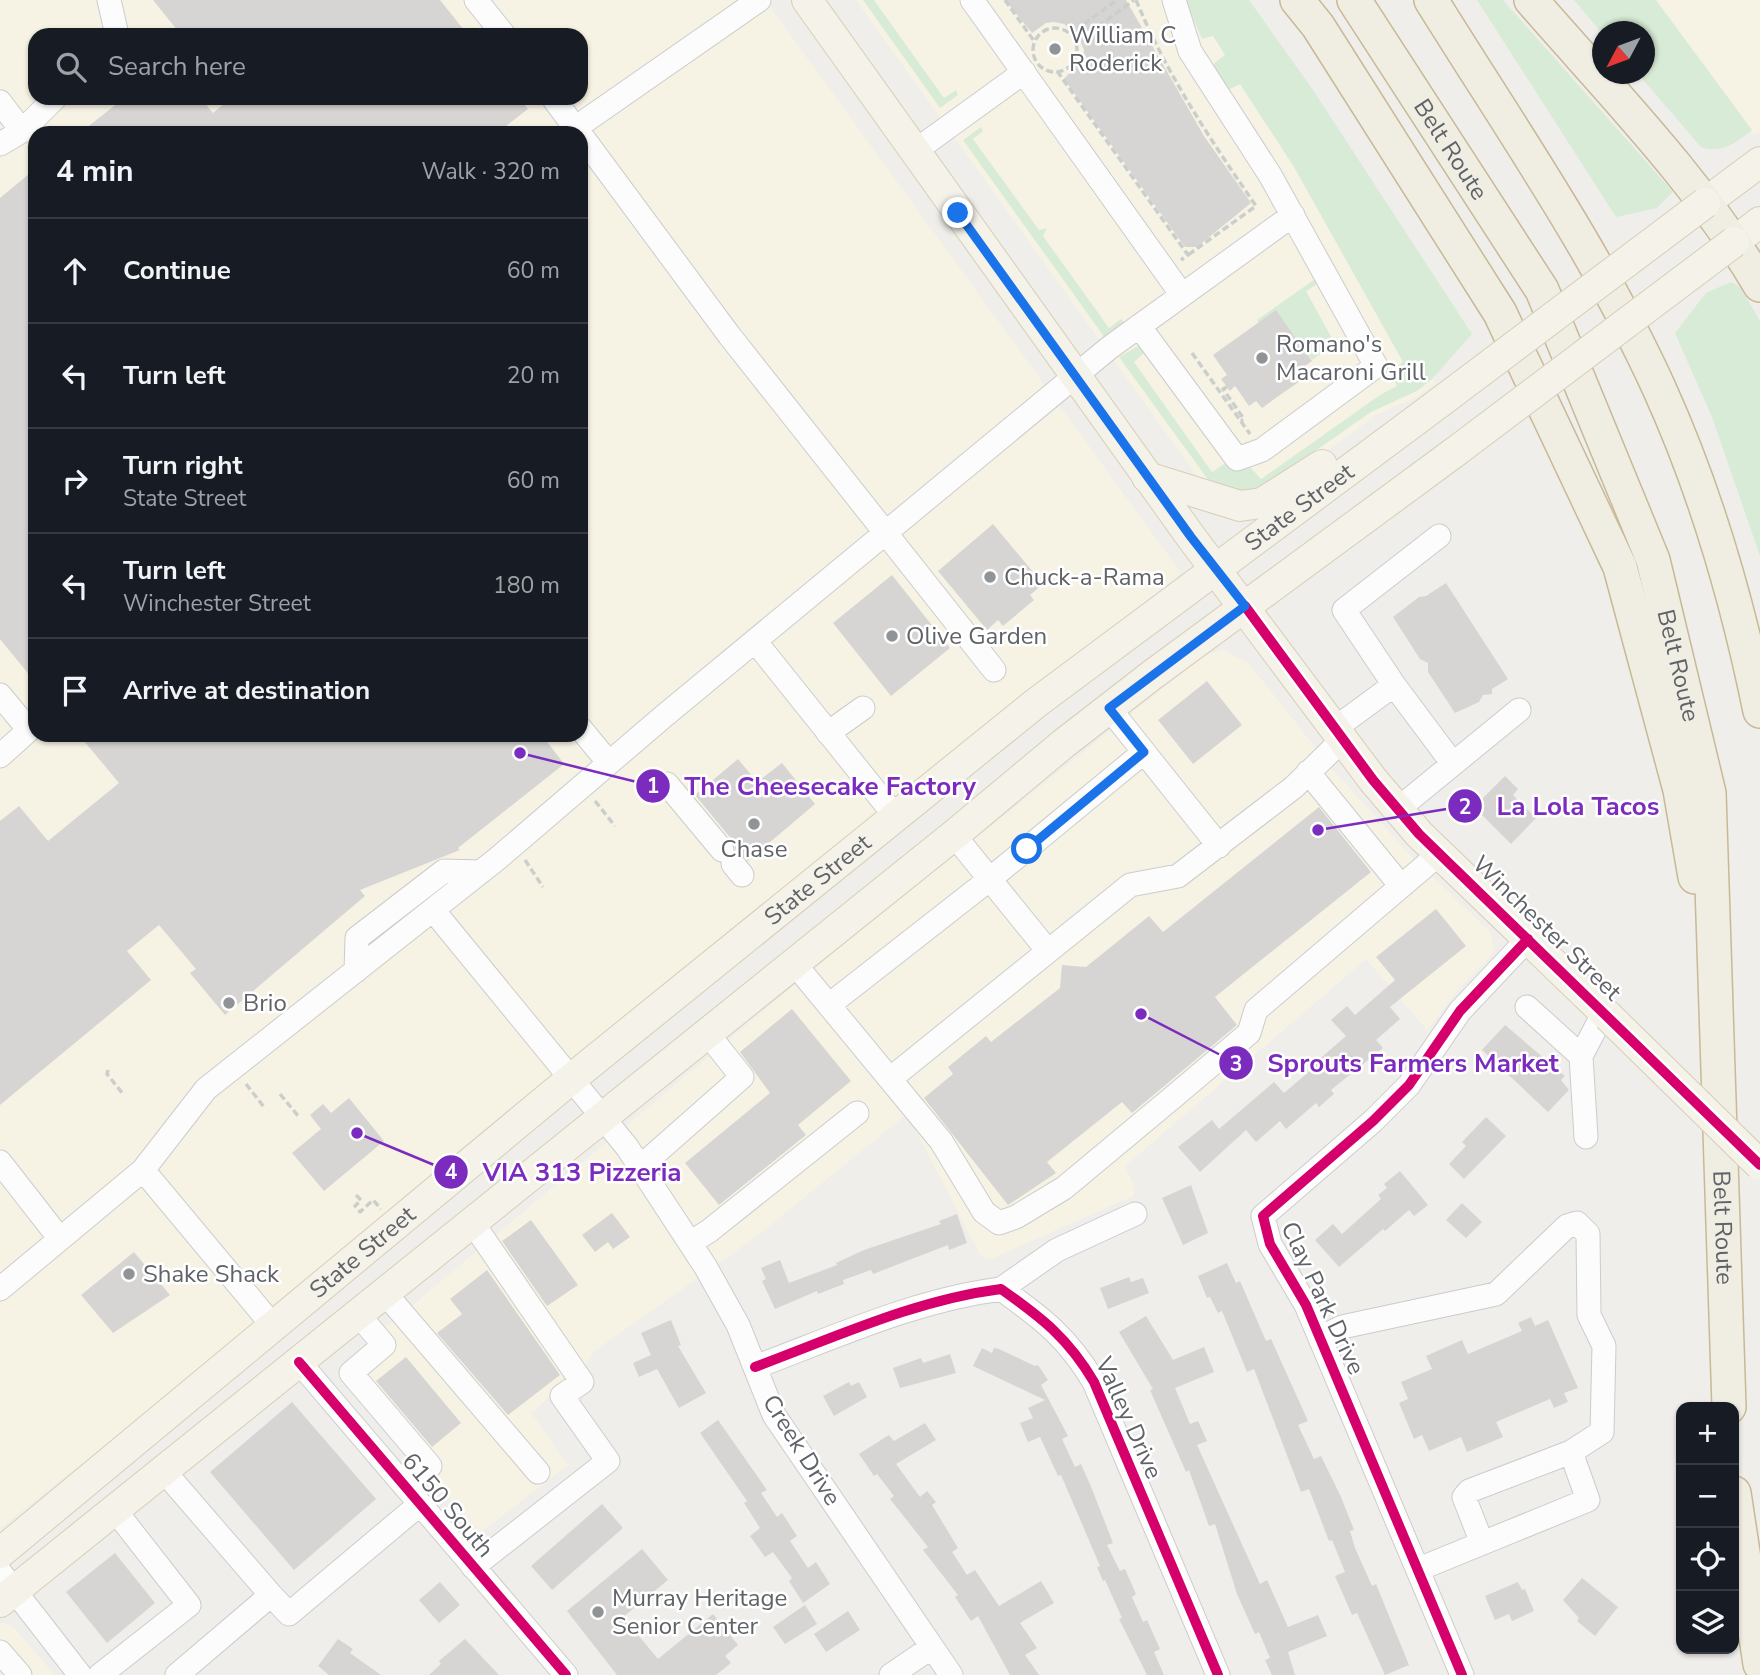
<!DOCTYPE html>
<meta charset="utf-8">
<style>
:root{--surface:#171b24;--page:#20242c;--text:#f1f3f6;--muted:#9ea1a6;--line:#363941}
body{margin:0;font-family:"Nunito Sans",sans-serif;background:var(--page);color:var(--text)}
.controls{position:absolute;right:21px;bottom:21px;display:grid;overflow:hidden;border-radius:14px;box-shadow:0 2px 5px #0004}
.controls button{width:63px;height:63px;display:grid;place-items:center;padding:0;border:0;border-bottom:2px solid var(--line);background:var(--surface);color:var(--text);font:35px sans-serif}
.compass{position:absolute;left:1592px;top:21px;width:63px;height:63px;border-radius:50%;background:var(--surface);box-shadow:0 2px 5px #0004;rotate:229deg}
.stop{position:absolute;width:21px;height:21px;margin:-16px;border:5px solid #1a73e8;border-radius:50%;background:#fff}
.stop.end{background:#1a73e8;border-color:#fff;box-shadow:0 2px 7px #0008}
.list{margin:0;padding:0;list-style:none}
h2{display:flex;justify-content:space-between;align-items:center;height:91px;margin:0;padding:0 28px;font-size:30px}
h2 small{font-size:23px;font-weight:400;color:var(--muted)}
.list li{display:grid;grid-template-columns:46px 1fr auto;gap:21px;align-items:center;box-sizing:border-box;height:105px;padding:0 28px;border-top:2px solid var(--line)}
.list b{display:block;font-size:26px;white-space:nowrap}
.list p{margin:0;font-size:23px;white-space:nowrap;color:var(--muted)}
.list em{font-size:23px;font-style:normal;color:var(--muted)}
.icon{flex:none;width:38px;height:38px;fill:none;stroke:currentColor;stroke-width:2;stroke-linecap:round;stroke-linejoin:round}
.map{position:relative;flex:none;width:1760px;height:1675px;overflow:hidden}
.search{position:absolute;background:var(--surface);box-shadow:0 2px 5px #0004;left:28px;top:28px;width:560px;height:77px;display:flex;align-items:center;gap:18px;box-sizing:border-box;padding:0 24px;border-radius:21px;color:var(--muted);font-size:26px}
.panel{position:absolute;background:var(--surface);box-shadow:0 2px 5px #0004;left:28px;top:126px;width:560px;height:616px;border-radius:21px}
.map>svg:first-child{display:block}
</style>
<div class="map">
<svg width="1760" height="1675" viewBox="0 0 1760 1675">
<rect width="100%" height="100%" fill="#efeeea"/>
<!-- commercial -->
<path fill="#f7f3e4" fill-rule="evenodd" d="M0,0H765L1181,573L593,1041L509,1109L267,1319L0,1528ZM35,35H581V98H35ZM35,133H581V735H35Z
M856,0H1195L1385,297L1435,383L1420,395L1374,416L1267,496L1199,479Z
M1645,0H1760V131L1754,135Z
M1223,650L1248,663L1335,772L1409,854L1491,933L1494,950L1488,959L1458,990L1427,1030L1366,959L1125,1166L1135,1189L1133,1196L988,1260L981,1256L907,1114L753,1239L593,1352L585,1366L531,1413L568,1465L480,1533L342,1374L352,1356L824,960L1203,656Z
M3,1622L13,1627L55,1675H0V1624Z"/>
<!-- green -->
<path fill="#d8ebd6" d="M863,0H874L944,98L956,90L958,95L940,108Z
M1185,0H1249L1313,90L1472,334L1432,379L1417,391L1371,412L1252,495L1209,481L1119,357L1140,345L1144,353L1134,362L1212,472L1224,464L1239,470L1251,468L1261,479L1380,395L1397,386L1391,375L1393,369L1403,362L1294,167L1240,84L1228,90L1212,65L1225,55L1213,36L1202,39Z
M1477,0H1503L1673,192L1657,208L1616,217Z
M1574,0H1656L1752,130C1735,143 1723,154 1701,147L1638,74H1644V32L1602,33Z
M981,127L983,131L973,139L1039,230L1047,228L1043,236L1109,328L1121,319L1124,322L1105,338L963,140Z
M1315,279L1317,284L1306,291L1335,344L1312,360L1276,311L1259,323L1257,320Z
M1731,282L1740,287L1760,321V556L1712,417L1675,333L1706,293Z"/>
<!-- building -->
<path fill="#d6d5d3" d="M153,0H440L468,35H181Z
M1005,0H1126L1204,136L1251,203L1197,247H1185L1064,79L1082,59L1084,50L1079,38L1064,24L1054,22L1046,23L1032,33Z
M124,98H201L213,113L231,98H519L528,109L497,133H80Z
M35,169V682L0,639V198Z
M1276,310L1312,361L1295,373L1300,381L1273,400L1262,408L1256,401L1249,406L1235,386L1230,391L1221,379L1227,375L1213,355Z
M993,524L1043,584L1030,595L1034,600L1003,626L998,620L987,630L938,571Z
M892,575L950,648L891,696L833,623Z
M1446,583L1508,679L1492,689V694L1483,695L1479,702L1455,713L1428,672V663L1420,659L1393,617L1419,597L1426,596Z
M1207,681L1242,725L1193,764L1158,720Z
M79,735H542L564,764L458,848L460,850L360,890L365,896L225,1015L190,973L196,969L159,925L127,951L151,980L0,1105V821L19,806L48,841L119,783Z
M738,759L757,782L782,763L815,804L748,861L736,851L733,841L695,795Z
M1505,776L1518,789L1513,795L1536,818L1511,844L1474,807Z
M1319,807L1371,872L1215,997L1237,1025L1132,1113L1122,1102L1047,1162L1056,1173L1008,1205L924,1098L953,1074L948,1067L986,1036L991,1042L1060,988L1062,965L1086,967L1149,916L1163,932Z
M1436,909L1466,946L1390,1007L1400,1019L1376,1040L1383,1048L1331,1090L1334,1094L1319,1107L1316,1103L1286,1129L1280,1121L1256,1142L1246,1130L1200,1172L1178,1147L1212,1120L1219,1129L1274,1082L1284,1093L1311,1070L1309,1068L1346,1036L1331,1020L1347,1006L1355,1015L1395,980L1376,957Z
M792,1009L851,1081L798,1125L806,1135L719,1205L685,1163L770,1093L740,1052Z
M1505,1025L1565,1076L1561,1080L1569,1090L1548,1112L1482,1050Z
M349,1098L384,1141L324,1191L292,1153L321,1129L310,1115L323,1104L331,1113Z
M1486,1117L1506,1136L1464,1179L1449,1164L1466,1146L1462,1142Z
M1400,1171L1428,1205L1414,1216L1409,1210L1385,1231L1383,1229L1339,1267L1315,1240L1333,1224L1342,1234L1381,1199L1378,1195L1387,1188L1384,1184Z
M1191,1185L1208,1233L1183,1245L1162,1198Z
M1462,1203L1482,1222L1466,1238L1446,1220Z
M612,1213L630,1237L613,1249L608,1242L595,1252L582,1235Z
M957,1214L967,1243L949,1250L948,1245L873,1274L871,1270L843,1280L844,1284L818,1294L817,1291L775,1309L762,1281L766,1279L761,1268L780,1260L789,1283L837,1265L836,1263L864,1250L941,1224L939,1221Z
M531,1220L578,1285L547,1306L502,1241Z
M134,1252L170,1295L113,1333L81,1295Z
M1227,1263L1236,1283L1240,1281L1266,1341L1271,1339L1308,1421L1298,1425L1314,1459L1321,1456L1341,1497L1354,1530L1350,1531L1355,1548L1372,1586L1376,1584L1409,1665L1385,1675L1357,1613L1352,1615L1335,1576L1345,1572L1332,1540L1329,1541L1309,1489L1301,1492L1254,1369L1247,1372L1222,1311L1218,1313L1210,1297L1207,1298L1198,1276Z
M487,1270L560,1375L508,1415L437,1333L462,1314L450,1299Z
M1129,1277L1131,1282L1143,1278L1149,1293L1108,1309L1100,1288Z
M1146,1316L1173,1360L1204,1347L1214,1372L1175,1388L1190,1424L1198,1421L1207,1441L1197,1445L1260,1584L1267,1580L1288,1627L1318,1615L1327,1636L1288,1652L1295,1675H1272L1265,1660L1270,1658L1259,1632L1255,1634L1237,1594L1215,1524L1209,1526L1189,1470L1186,1472L1150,1390L1153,1389L1119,1332Z
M1531,1317L1535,1326L1548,1320L1578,1388L1564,1393L1568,1402L1554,1408L1550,1399L1496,1422L1503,1437L1467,1452L1461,1437L1429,1451L1422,1435L1414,1439L1399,1403L1408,1399L1401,1382L1432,1369L1426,1356L1462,1340L1468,1354L1522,1331L1518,1323Z
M671,1320L681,1345L678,1346L706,1393L679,1408L657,1369L639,1377L633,1363L651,1355L641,1333Z
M982,1348L992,1353L994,1348L999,1349L1035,1366L1038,1365L1048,1380L1041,1385L1068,1436L1062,1439L1075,1467L1081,1464L1092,1489L1113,1543L1107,1545L1120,1571L1125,1569L1136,1594L1132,1597L1143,1622L1147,1620L1160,1649L1154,1652L1164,1675H1147L1119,1619L1122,1618L1105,1580L1103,1581L1097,1567L1100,1566L1061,1475L1058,1476L1040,1437L1028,1442L1020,1423L1033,1418L1028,1408L1045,1400L973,1366Z
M950,1354L956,1373L900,1388L893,1368L921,1358L923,1363Z
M406,1357L461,1423L432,1447L376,1381Z
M849,1382L851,1386L859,1382L867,1397L834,1416L823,1396Z
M292,1402L376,1499L294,1570L210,1472Z
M718,1420L767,1490L761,1493L777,1517L782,1513L797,1536L790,1541L808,1568L816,1562L830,1584L803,1603L789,1581L792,1578L773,1552L765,1557L750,1536L760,1528L744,1503L747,1501L700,1433Z
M925,1423L936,1440L896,1464L920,1497L927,1491L936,1502L932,1505L958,1548L952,1552L967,1575L975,1570L999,1606L1041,1581L1054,1603L1020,1623L1037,1648L1025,1655L1039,1675H1010L978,1616L971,1621L955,1597L958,1595L923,1550L928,1547L890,1499L894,1496L877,1474L874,1476L859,1454L889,1435L894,1441Z
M602,1504L623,1528L552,1590L531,1566Z
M642,1549L668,1580L623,1617L658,1659L713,1614L738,1645L725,1656L731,1663L716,1675H617L567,1611Z
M115,1553L155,1603L107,1643L66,1592Z
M1582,1578L1618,1607L1595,1636L1577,1621L1579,1618L1563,1600Z
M440,1582L460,1605L439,1623L419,1600Z
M1518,1582L1522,1590L1525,1589L1534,1611L1512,1621L1509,1614L1495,1620L1485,1596Z
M805,1605L817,1624L785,1644L773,1627Z
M848,1611L860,1630L826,1652L814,1634Z
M338,1639L353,1649L350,1653L381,1675H329L318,1666Z
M465,1639L499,1675H429L441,1664L439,1661Z"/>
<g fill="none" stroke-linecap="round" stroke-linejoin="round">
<defs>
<path id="minor" d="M109,0L117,35
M476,0L504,35
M972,0L1182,295
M553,98L579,133
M0,102L22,131L0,144
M22,131L55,98
M568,133L759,0
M581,135L729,335L994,670
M915,151L1024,72
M1139,326L1237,459L1262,450L1376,366L1270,175L1190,51L1174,0
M755,641L896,817
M1394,685L1344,610L1439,536
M0,695L29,730L0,756
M1109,708L1144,752
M581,729L609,763
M1334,729L1394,685L1453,764
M828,733L863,708
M1308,772L1401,886
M667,784L722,850
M1398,809L1519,710
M954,835L1048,951
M733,864L742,875
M433,910L627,1147L705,1266L738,1325L774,1415L951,1675
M794,963L941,1141L984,1212L999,1223L1016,1217L1064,1188L1178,1093L1249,1033L1256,1010L1439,854
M356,971L357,938L444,871L481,872
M829,1005L990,879L1144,752L1219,846
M1527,1007L1581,1056
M890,1079L1124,890L1130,885L1178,876L1294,787L1342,740
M1586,1137L1581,1056L1604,1012
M0,1162L60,1239
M640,1167L742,1077L707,1033
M143,1170L274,1327
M472,1222L582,1382L562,1396L608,1461L473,1567
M690,1243L709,1231L857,1113
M0,1289L143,1170L206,1089L497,859L664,716L1109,348L1293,215
M1001,1289L1057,1250L1135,1214
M384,1292L538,1472
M357,1313L384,1345L351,1373L430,1466L405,1486
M1320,1338L1342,1327L1496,1294L1567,1226L1577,1223L1588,1234L1589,1315L1604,1346L1602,1432L1571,1452L1588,1500L1419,1569
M299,1362L566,1675
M755,1367C836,1337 915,1300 1001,1289C1042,1318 1068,1338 1094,1382L1218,1675
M163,1470L271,1595
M1482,1543L1464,1497L1469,1491L1571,1452
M0,1572L80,1675
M0,1652L20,1675
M100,1675L189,1605L114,1509
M177,1675L271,1595L289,1614L420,1504
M891,1675L932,1647
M1462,1675L1306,1305L1270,1244L1263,1216L1373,1121L1409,1085L1460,1011L1528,939"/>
<g id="major">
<path d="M807,0L1191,537L1373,780L1419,834L1608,1016"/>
<path d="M1705,203L1760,162"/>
<path d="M1734,242L1760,222"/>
<path d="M1147,477L1240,506L1262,503L1322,465"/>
<path id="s1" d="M0,1553L571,1079L1036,703L1439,403"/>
<path d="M0,1602L954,835L1063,744L1152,675L1455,452"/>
</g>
<g id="highway">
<path d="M1297,0L1318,26L1500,313L1620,567L1680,790L1695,877"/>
<path id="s2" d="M1354,0L1542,290L1653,560L1709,793L1729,1407"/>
<path d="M1431,0C1510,127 1597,252 1659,388C1705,489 1738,603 1760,711"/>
<path d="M1531,0C1611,92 1698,180 1760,285"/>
<path d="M1734,1493L1760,1664"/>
</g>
</defs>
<!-- minor casing -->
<use href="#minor" stroke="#cbcccc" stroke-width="25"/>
<!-- major casing -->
<use href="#major" stroke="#d7ceb8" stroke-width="32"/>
<!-- highway casing -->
<use href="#highway" stroke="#c8b996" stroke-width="36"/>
<!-- path -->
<path stroke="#cacfcc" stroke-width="3.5" stroke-dasharray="7 3.5" stroke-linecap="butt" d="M1005,0L1034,41
M1136,0C1167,75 1210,139 1256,206L1188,255
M1084,24L1117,0
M1033 50a22 22 0 1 1 44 0a22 22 0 1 1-44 0Z
M1090,33L1134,0
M1057,71L1188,255L1181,260
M1192,353L1250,434
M1227,387L1223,389L1244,419L1241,421
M595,801L615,826
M525,860L543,887
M108,1070L107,1074L123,1094
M246,1084L264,1107
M280,1094L299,1117
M356,1195L361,1200L355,1206L360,1212L373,1200L381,1209"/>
<!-- minor -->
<use href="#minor" stroke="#fdfcfc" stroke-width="23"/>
<!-- major -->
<use href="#major" stroke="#f4f2e9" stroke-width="30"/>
<!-- highway -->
<use href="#highway" stroke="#f0ede3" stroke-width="33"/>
<defs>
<path id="major-bridge" d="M1439,403L1705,203
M1455,452L1734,242
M1608,1016L1760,1165"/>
</defs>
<!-- major-bridge casing -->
<use href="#major-bridge" stroke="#d7ceb8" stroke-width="32" stroke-linecap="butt"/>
<!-- major-bridge -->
<use href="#major-bridge" stroke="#f4f2e9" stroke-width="30"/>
<defs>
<path id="cycleway" d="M1245,606L1373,780L1419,834L1760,1165
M299,1362L566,1675
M755,1367C836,1337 915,1300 1001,1289C1042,1318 1068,1338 1094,1382L1218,1675
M1462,1675L1306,1305L1270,1244L1263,1216L1373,1121L1409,1085L1460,1011L1528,939"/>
</defs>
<!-- cycleway casing -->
<use href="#cycleway" stroke="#fff" stroke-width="15"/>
<!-- cycleway -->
<use href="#cycleway" stroke="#d6006c" stroke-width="10"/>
</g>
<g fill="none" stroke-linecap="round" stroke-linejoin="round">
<!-- route -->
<path stroke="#1a73e8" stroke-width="9" d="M958,213L1191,537L1245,606L1109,708L1144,752L1027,849"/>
</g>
<!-- markers -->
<g fill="#919496" stroke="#fff" stroke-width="2.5">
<circle cx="1055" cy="49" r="7"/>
<circle cx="1262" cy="358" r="7"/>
<circle cx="990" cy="577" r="7"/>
<circle cx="892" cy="636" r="7"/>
<circle cx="754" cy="824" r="7"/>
<circle cx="229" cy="1003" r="7"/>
<circle cx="129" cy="1274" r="7"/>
<circle cx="598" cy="1612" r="7"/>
</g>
<g text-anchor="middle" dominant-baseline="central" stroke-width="5" stroke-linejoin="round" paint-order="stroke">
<!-- poi labels -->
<g font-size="24" fill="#5f6368" stroke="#fff" text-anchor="start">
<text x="1069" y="35">William C<tspan x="1069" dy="28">Roderick</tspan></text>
<text x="1276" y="344">Romano's<tspan x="1276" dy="28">Macaroni Grill</tspan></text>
<text x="1004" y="577">Chuck-a-Rama</text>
<text x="906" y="636">Olive Garden</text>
<text x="754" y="849" text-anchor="middle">Chase</text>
<text x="243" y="1003">Brio</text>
<text x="143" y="1274">Shake Shack</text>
<text x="612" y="1598">Murray Heritage<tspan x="612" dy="28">Senior Center</tspan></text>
</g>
<!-- street labels -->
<g font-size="24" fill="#5f6368" stroke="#fff">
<text stroke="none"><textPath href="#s2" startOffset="178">Belt Route</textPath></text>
<text stroke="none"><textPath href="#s1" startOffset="1668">State Street</textPath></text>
<text stroke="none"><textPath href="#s2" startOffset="746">Belt Route</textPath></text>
<text stroke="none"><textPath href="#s1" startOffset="1059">State Street</textPath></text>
<text transform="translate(1547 928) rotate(44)">Winchester Street</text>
<text stroke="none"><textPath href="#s2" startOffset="1312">Belt Route</textPath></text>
<text stroke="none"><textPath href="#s1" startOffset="471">State Street</textPath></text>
<text transform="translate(1323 1298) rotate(65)">Clay Park Drive</text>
<text transform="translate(1129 1418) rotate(66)">Valley Drive</text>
<text transform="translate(802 1450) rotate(58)">Creek Drive</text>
<text transform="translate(448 1505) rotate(50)">6150 South</text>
</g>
</g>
<!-- callouts -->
<path fill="none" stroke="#7b2cbf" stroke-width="2.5" d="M520 753L653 786M1318 830L1465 806M1141 1014L1236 1063M357 1133L451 1172"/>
<g fill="#7b2cbf" stroke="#fff" stroke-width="2.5">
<circle cx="520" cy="753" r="7"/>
<circle cx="1318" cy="830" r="7"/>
<circle cx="1141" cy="1014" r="7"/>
<circle cx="357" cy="1133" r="7"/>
<circle cx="653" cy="786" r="18"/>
<circle cx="1465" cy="806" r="18"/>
<circle cx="1236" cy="1063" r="18"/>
<circle cx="451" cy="1172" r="18"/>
</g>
<g font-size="21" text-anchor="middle" font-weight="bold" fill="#fff">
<text x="653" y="793">1</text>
<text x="1465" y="814">2</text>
<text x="1236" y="1071">3</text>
<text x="451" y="1179">4</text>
</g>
<g font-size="26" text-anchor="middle" font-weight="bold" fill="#7b2cbf" stroke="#fff" stroke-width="5" stroke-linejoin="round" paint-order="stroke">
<text x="830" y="795">The Cheesecake Factory</text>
<text x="1578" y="815">La Lola Tacos</text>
<text x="1413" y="1072">Sprouts Farmers Market</text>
<text x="582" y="1181">VIA 313 Pizzeria</text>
</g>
</svg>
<div class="controls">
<button>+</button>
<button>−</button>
<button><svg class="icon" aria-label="locate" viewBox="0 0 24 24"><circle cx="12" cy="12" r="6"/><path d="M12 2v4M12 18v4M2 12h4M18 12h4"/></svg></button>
<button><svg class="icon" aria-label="layers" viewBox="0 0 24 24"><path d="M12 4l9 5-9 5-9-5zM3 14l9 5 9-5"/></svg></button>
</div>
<svg class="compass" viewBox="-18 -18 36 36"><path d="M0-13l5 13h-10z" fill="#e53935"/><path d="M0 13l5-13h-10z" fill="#9ea1a6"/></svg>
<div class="stop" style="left:1027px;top:849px"></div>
<div class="stop end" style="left:958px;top:213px"></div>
<div class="search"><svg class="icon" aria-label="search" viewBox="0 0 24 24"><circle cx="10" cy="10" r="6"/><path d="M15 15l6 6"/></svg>Search here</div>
<section class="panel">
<h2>4 min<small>Walk · 320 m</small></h2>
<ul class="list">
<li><svg class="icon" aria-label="ahead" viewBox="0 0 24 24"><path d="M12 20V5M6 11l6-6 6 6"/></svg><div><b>Continue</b></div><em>60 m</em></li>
<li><svg class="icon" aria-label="left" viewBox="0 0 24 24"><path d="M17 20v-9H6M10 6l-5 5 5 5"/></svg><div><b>Turn left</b></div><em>20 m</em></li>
<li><svg class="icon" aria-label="right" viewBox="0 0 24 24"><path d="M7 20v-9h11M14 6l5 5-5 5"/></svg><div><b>Turn right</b><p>State Street</p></div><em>60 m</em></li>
<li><svg class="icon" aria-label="left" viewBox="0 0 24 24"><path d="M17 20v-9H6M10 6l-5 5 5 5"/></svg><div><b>Turn left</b><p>Winchester Street</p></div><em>180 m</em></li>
<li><svg class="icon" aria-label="arrive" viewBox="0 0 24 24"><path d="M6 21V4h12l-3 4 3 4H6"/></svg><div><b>Arrive at destination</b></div></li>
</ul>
</section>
</div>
